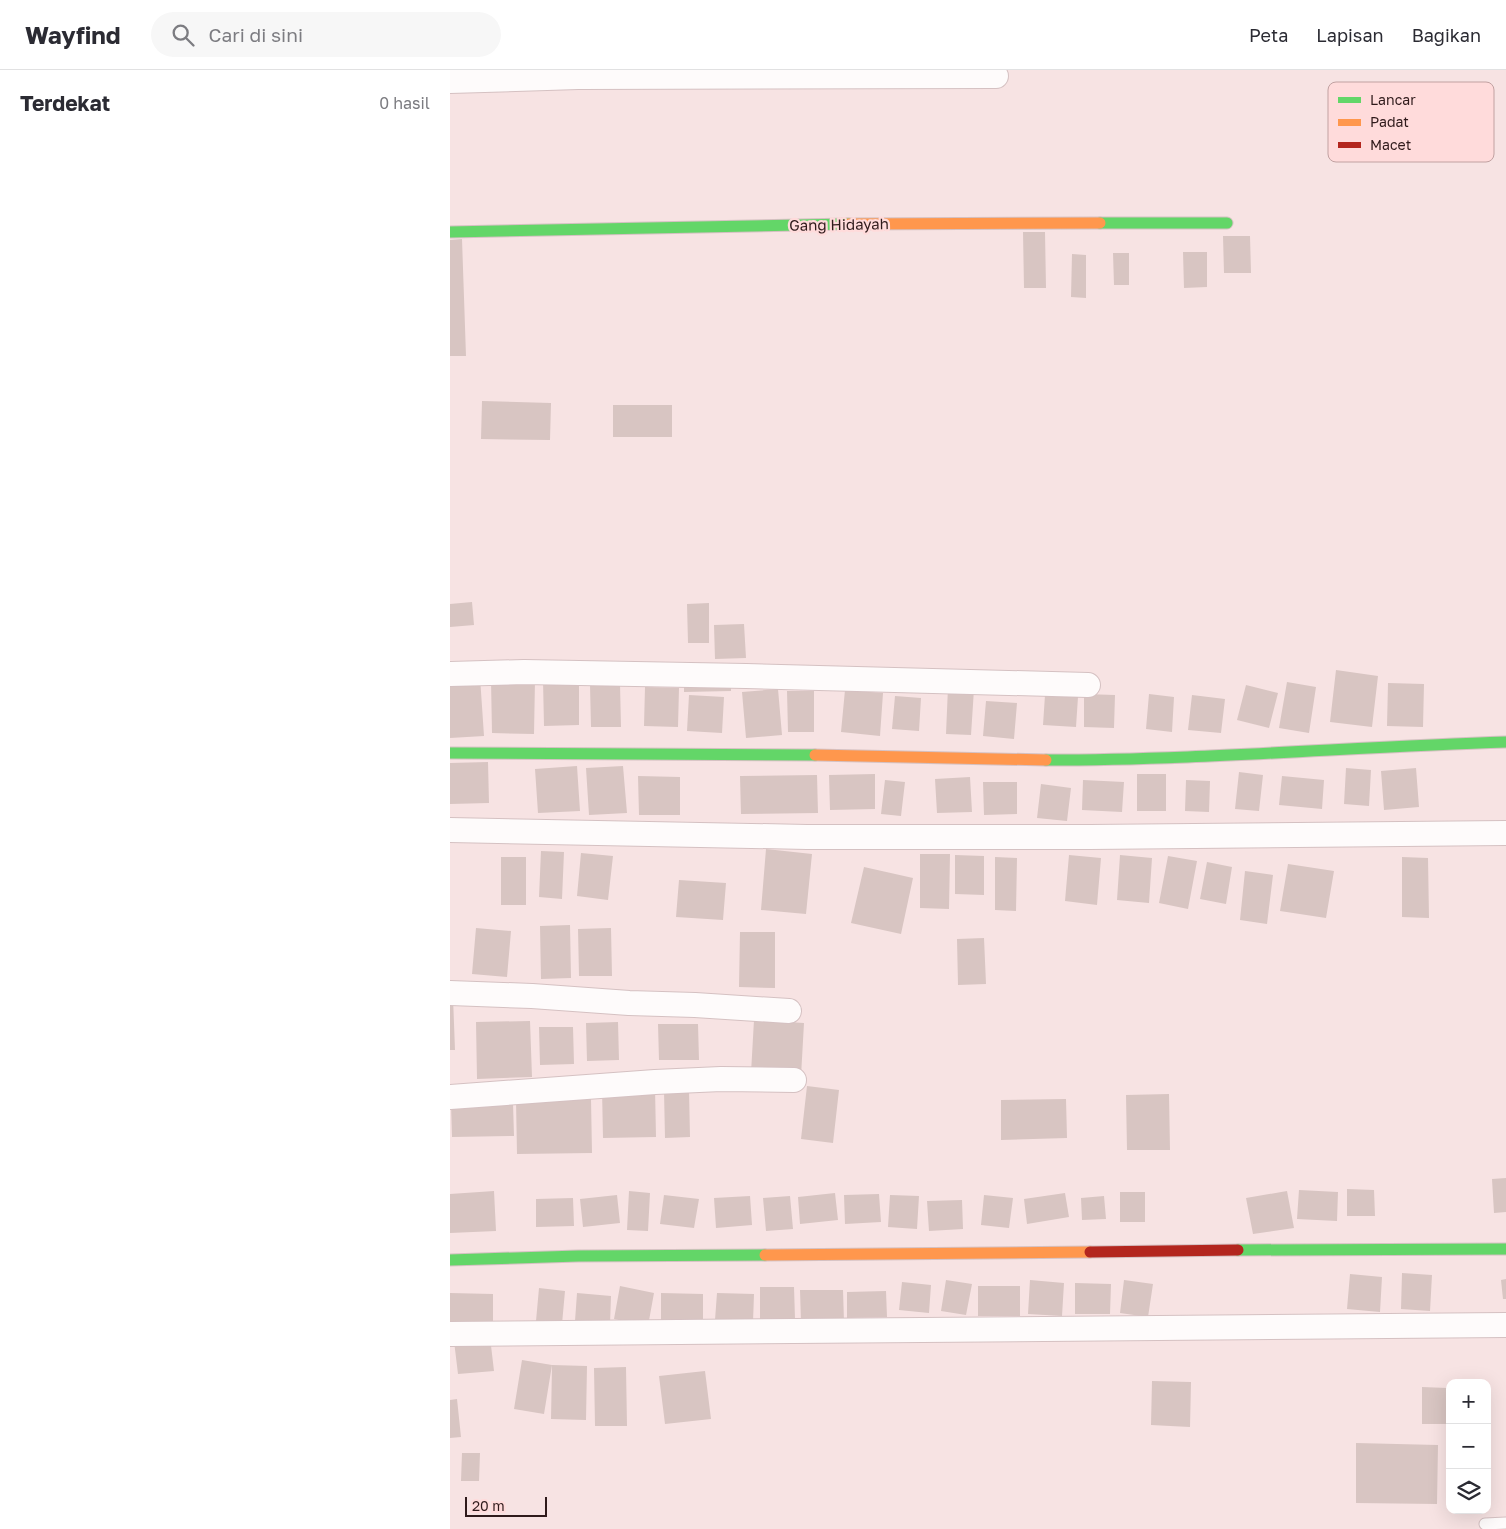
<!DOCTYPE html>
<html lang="id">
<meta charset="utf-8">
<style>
:root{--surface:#fff;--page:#f7f7f7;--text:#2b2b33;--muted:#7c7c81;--line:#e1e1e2}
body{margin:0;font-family:"Golos Text",sans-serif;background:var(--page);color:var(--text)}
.controls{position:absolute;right:15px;bottom:15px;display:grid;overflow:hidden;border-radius:10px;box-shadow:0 5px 20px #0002}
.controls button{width:45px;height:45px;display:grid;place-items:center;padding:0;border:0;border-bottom:1px solid var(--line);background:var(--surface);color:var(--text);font:25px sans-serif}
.scale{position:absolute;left:15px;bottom:12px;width:82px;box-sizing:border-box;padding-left:5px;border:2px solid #2f1a1b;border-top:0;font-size:14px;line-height:18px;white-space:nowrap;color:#2f1a1b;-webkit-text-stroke:4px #ffdbdb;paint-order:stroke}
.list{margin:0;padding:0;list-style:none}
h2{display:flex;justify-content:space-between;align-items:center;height:65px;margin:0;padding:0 20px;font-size:21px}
h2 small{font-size:16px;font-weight:400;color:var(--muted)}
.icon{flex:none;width:28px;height:28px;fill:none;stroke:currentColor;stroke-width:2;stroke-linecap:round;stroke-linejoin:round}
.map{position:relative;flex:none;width:1056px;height:1459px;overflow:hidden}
header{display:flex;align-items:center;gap:30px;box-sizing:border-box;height:70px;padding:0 25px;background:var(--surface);border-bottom:1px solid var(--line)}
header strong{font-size:24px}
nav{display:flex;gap:28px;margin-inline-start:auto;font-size:18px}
.search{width:350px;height:45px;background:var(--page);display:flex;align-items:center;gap:12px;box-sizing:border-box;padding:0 18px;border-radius:28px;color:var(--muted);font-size:19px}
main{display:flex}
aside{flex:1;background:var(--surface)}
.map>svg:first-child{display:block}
</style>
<header>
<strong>Wayfind</strong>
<div class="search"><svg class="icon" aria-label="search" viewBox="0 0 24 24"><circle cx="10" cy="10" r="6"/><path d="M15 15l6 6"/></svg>Cari di sini</div>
<nav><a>Peta</a><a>Lapisan</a><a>Bagikan</a></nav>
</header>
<main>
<aside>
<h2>Terdekat<small>0 hasil</small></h2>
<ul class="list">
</ul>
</aside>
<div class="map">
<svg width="1056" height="1459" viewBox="0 0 1056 1459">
<rect width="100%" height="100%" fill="#f7e3e3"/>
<!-- building -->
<path fill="#d8c5c2" d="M573,162H595L596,218H574Z
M773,166H800L801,203H774Z
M12,169L16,286H0V170Z
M733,182H757V217L734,218Z
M663,183H679V215H664Z
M622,184L636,185V228L621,227Z
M32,331L101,333L100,370L31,369Z
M163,335H222V367H163Z
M22,532L24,555L0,557V534Z
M259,533V573H238L237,534Z
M294,554L296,588L265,589L264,555Z
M886,600L928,606L922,657L880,652Z
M30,607L34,666L0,668V609Z
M129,609V655L94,656L93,610Z
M281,609V621L234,622V610Z
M41,610H85L84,664L42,663Z
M837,612L866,617L859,663L829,658Z
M938,613L974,614L973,657L937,656Z
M170,614L171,657H141L140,615Z
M796,615L828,623L819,658L787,650Z
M195,617L229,618L228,657L194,656Z
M498,617L524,619L521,665L496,664Z
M328,619L332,665L296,668L292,622Z
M395,620L433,623L430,666L391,662Z
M337,621H364V662H338Z
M634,624L665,625L664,658L634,657Z
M699,624L724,627L722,662L696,659Z
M239,625L274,627L272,663L237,661Z
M595,625L628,627L626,657L593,655Z
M742,625L775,629L771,663L738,660Z
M445,626L471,628L469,661L442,659Z
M536,631L567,633L564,669L533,666Z
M38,692L39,733L0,734V693Z
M127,696L130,741L88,743L85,699Z
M173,696L177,743L139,745L136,698Z
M896,698L921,700L919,736L894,734Z
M966,698L969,737L934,740L931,701Z
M789,702L813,705L809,741L785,739Z
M425,704V739L380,740L379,705Z
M687,704H716V741H687Z
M367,705L368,743L291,744L290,706Z
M188,706L230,707V745H189Z
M832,706L874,710L872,739L829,735Z
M520,707L522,742L487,743L485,709Z
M435,710L455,712L451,746L431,744Z
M633,710L674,712L672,742L632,740Z
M736,710L760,711L759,742L735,741Z
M533,712H567V744L534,745Z
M591,714L621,718L617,751L587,748Z
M316,779L362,784L356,844L311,840Z
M91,781L114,782L112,829L89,827Z
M131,783L163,786L158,830L127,826Z
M470,784H500L499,839L470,838Z
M505,785L534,786V825L505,824Z
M619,785L651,788L647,835L615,831Z
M670,785L702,788L699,833L667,830Z
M718,786L747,791L738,839L709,833Z
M51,787H76V835H51Z
M545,787L567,788L566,841L545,840Z
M952,787L978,788L979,848L952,847Z
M757,792L782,797L776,834L750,829Z
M838,794L884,801L876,848L830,841Z
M414,797L463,808L451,864L401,853Z
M795,801L823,805L817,854L790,850Z
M229,810L276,813L273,850L226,847Z
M120,855L121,908L91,909L90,856Z
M26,858L61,861L57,907L22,904Z
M161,858L162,906H129L128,859Z
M290,862H325V918L289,917Z
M534,868L536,914L508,915L507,869Z
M0,927H3L5,980H0Z
M304,950L354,953L351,1006L301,1003Z
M80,951L82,1007L27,1009L26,952Z
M168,952L169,990L137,991L136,953Z
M208,954H248L249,990H209Z
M89,957H123L124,994L90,995Z
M357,1016L389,1020L383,1073L351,1069Z
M205,1018L206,1067L153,1068L152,1019Z
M239,1020L240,1067L215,1068L214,1021Z
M719,1024L720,1080H677L676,1025Z
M141,1029L142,1083L67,1084L66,1030Z
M616,1029L617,1068L551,1070V1030Z
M63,1033L64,1066L2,1067L1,1034Z
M1056,1108V1142L1044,1143L1042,1109Z
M897,1119L924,1120L925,1146H897Z
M849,1120L888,1122L887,1151L847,1149Z
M44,1121L46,1161L0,1163V1124Z
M179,1121L200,1123L198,1161L177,1160Z
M837,1121L844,1158L803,1164L796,1128Z
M670,1122H695V1152H670Z
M385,1123L388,1150L350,1154L348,1127Z
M615,1123L619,1147L577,1154L574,1129Z
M429,1124L431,1152L395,1154L394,1125Z
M167,1125L170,1153L133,1157L130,1129Z
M214,1125L249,1129L244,1158L210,1154Z
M440,1125L469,1126L467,1159L438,1157Z
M534,1125L563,1128L559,1158L531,1155Z
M300,1126L302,1155L266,1158L264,1128Z
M340,1126L343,1159L316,1161L313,1128Z
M654,1126L656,1149L632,1150L631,1128Z
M123,1128L124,1156L86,1157V1129Z
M512,1130L513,1159L479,1161L477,1131Z
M952,1203L982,1205L980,1241L951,1239Z
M900,1204L932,1207L930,1242L897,1239Z
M1056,1209V1229H1053L1051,1210Z
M496,1210L522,1214L516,1245L491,1241Z
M580,1210L614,1213L612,1246L578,1244Z
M674,1210L703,1214L698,1247L670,1243Z
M452,1212L481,1215L479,1243L449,1240Z
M625,1213L661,1214L660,1244H625Z
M170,1216L204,1223L198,1256L164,1249Z
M528,1216H570V1246H528Z
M310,1217H344L345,1249H310Z
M89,1218L115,1221L112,1254L86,1251Z
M350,1220H393L394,1252H351Z
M436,1221L437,1247L397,1248V1222Z
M0,1223L43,1224V1256H0Z
M127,1223L161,1226L160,1254L125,1251Z
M211,1223L253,1224V1252L211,1251Z
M267,1223L304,1224L303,1252L265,1250Z
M40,1267L44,1301L8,1304L4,1271Z
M72,1290L102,1295L137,1296L136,1350L101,1349L102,1295L94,1344L64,1339Z
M176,1297L177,1356H145L144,1298Z
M255,1301L261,1349L215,1354L209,1306Z
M702,1311L741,1312L740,1357L701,1355Z
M972,1317L997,1318L996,1354H972Z
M7,1329L11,1367L0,1368V1330Z
M906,1373L988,1375L987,1434L906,1433Z
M12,1383H30L29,1411H11Z"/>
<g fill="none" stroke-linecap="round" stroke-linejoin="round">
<defs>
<path id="lane" d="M1035,1454L1056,1453"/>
<path id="street" d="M0,11L128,7L546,6
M0,604L74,602L296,606L638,615
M0,760L357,767H640L1056,763
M0,923L82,926L179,933L245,935L339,941
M0,1027L205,1012L271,1009L344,1010
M0,1264L1056,1255"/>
<path id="fast" d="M650,153H777
M0,162L398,154
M0,683L365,685
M596,690C749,690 902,677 1056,672
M788,1180L1056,1179
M0,1190L128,1186L315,1185"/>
<path id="slow" d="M398,154L650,153
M365,685L596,690
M315,1185L640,1182"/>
<path id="jam" d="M640,1182L788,1180"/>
</defs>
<!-- lane casing -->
<use href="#lane" stroke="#d5c1c2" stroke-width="13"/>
<!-- street casing -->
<use href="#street" stroke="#d5c1c2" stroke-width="26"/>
<!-- fast casing -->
<use href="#fast" stroke="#d5c1c2" stroke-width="13"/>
<!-- slow casing -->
<use href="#slow" stroke="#d5c1c2" stroke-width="13"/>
<!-- jam casing -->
<use href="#jam" stroke="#d5c1c2" stroke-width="13"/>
<!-- lane -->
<use href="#lane" stroke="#fefbfb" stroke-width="11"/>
<!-- street -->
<use href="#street" stroke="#fefbfb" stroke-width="24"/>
<!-- fast -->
<use href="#fast" stroke="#63d668" stroke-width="11"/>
<!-- slow -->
<use href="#slow" stroke="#ff974d" stroke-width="11"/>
<!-- jam -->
<use href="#jam" stroke="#b3261e" stroke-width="11"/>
</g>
<g text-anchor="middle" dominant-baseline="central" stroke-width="4.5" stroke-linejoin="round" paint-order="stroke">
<!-- street labels -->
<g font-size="15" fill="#2f1a1b" stroke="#ffdbdb">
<text transform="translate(389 154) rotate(-1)">Gang Hidayah</text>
</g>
</g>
<!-- legend -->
<rect x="878" y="12" width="166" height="80" rx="8" fill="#ffdbdb" stroke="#c1a1a1" stroke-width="1"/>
<rect x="888" y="27" width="23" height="6" fill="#63d668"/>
<rect x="888" y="49" width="23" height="7" fill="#ff974d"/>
<rect x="888" y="72" width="23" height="6" fill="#b3261e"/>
<g font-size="14" fill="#2f1a1b">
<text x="920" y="35">Lancar</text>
<text x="920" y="57">Padat</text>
<text x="920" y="80">Macet</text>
</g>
</svg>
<div class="controls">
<button>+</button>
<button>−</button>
<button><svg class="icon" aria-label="layers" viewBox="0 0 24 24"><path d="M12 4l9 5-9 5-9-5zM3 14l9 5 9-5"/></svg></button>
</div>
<div class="scale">20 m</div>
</div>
</main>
